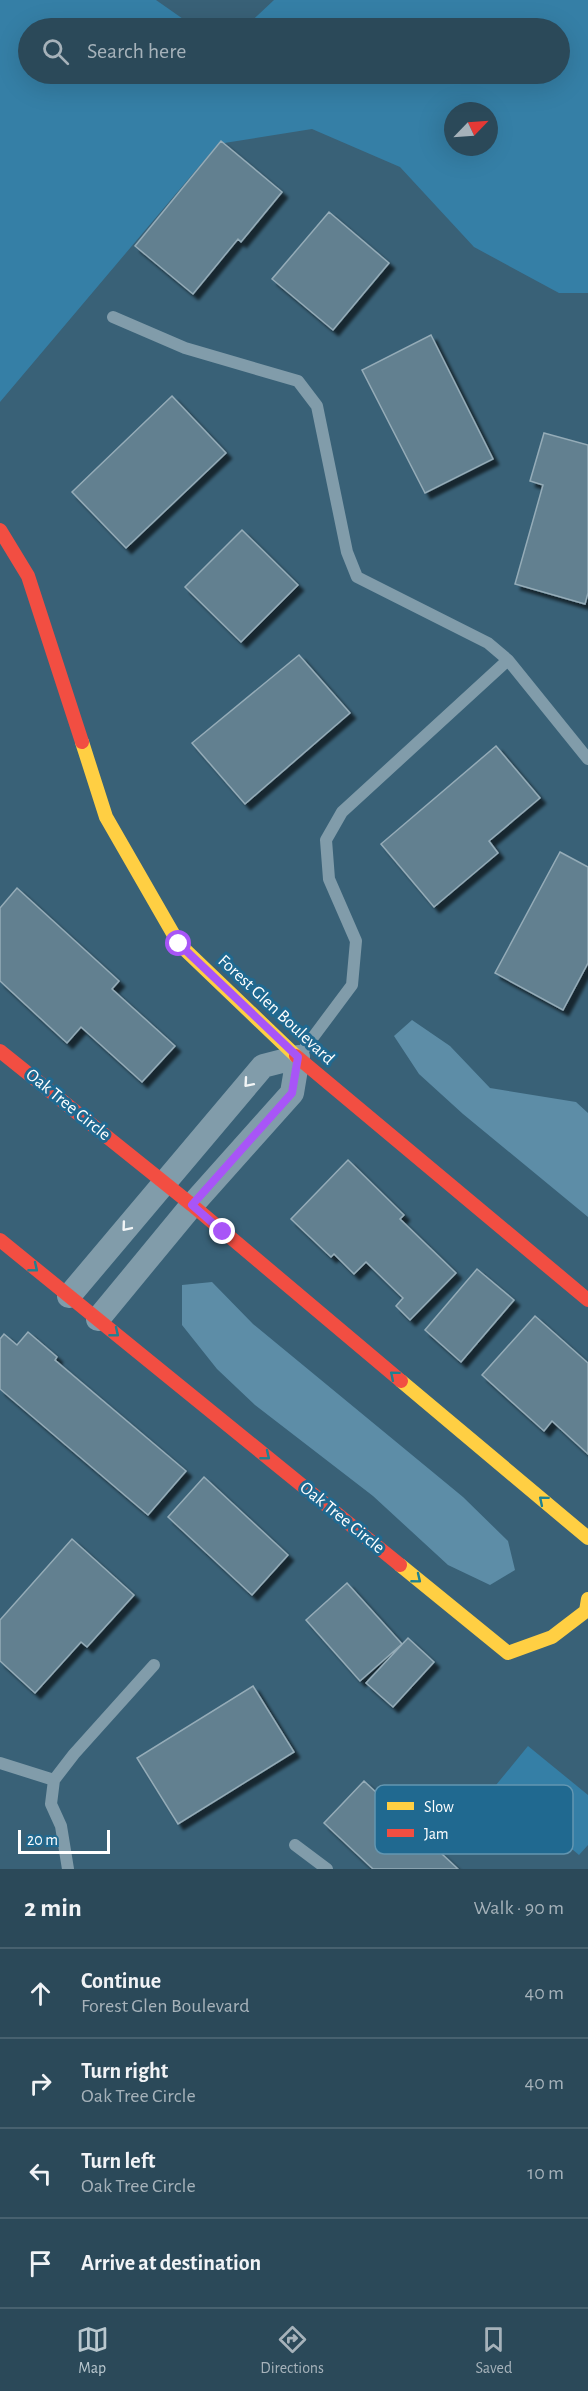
<!DOCTYPE html>
<meta charset="utf-8">
<style>
:root{--surface:#2b4959;--page:#33505f;--text:#f1f3f6;--muted:#a6b2ba;--line:#47616f;--accent:#bac8cf}
body{margin:0;font-family:"Alegreya Sans",sans-serif;background:var(--page);color:var(--text)}
.compass{position:absolute;left:444px;top:102px;width:54px;height:54px;border-radius:50%;background:var(--surface);box-shadow:0 6px 24px #0002;rotate:65deg}
.scale{position:absolute;left:18px;bottom:15px;width:92px;box-sizing:border-box;padding-left:6px;border:3px solid #fff;border-top:0;font-size:16px;line-height:21px;white-space:nowrap;color:#fff;-webkit-text-stroke:4px #206990;paint-order:stroke}
.stop{position:absolute;width:18px;height:18px;margin:-14px;border:4px solid #a855f7;border-radius:50%;background:#fff}
.stop.end{background:#a855f7;border-color:#fff;box-shadow:0 2px 6px #0008}
.list{margin:0;padding:0;list-style:none}
h2{display:flex;justify-content:space-between;align-items:center;height:78px;margin:0;padding:0 24px;font-size:26px}
h2 small{font-size:20px;font-weight:400;color:var(--muted)}
.list li{display:grid;grid-template-columns:39px 1fr auto;gap:18px;align-items:center;box-sizing:border-box;height:90px;padding:0 24px;border-top:2px solid var(--line)}
.list b{display:block;font-size:22px;white-space:nowrap}
.list p{margin:0;font-size:20px;white-space:nowrap;color:var(--muted)}
.list em{font-size:20px;font-style:normal;color:var(--muted)}
.icon{flex:none;width:33px;height:33px;fill:none;stroke:currentColor;stroke-width:2;stroke-linecap:round;stroke-linejoin:round}
.map{position:relative;flex:none;width:588px;height:1869px;overflow:hidden}
.search{position:absolute;background:var(--surface);box-shadow:0 6px 24px #0002;left:18px;right:18px;top:18px;height:66px;display:flex;align-items:center;gap:15px;box-sizing:border-box;padding:0 21px;border-radius:33px;color:var(--muted);font-size:22px}
.sheet{height:438px;background:var(--surface)}
nav{display:flex;justify-content:space-around;align-items:center;box-sizing:border-box;height:84px;border-top:2px solid var(--line);background:var(--surface);font-size:16px;color:var(--muted)}
nav a{display:grid;justify-items:center;gap:3px}
nav .on{color:var(--accent)}
.map>svg:first-child{display:block}
</style>
<div class="map">
<svg width="588" height="1869" viewBox="0 0 588 1869">
<defs>
<filter id="shadow"><feDropShadow dx="5.5" dy="5.5" stdDeviation="1.5" flood-color="#0009"/></filter>
</defs>
<rect width="100%" height="100%" fill="#396177"/>
<!-- green -->
<path fill="#357fa6" fill-rule="evenodd" d="M0,0H156L196,28H28V74H560V28H244L274,0H588V293H559L474,247L400,167L312,129L218,144L0,402ZM453,111H489V147H453Z
M528,1746L588,1795V1845L579,1855L496,1785Z"/>
<!-- water -->
<path fill="#5d8da7" d="M412,1020L450,1046L490,1088L576,1102L588,1113V1217L463,1114L419,1074L394,1036Z
M212,1282L253,1324L463,1497L508,1541L515,1570L490,1585L448,1565L373,1496L255,1405L217,1369L182,1325V1285Z"/>
<!-- building -->
<path fill="#628090" stroke="#95acb8" stroke-width="1.5" filter="url(#shadow)" d="M221,141L282,192L241,242L238,239L193,294L135,246Z
M329,212L389,263L333,330L272,279Z
M431,335L493,459L425,493L362,370Z
M172,396L226,453L126,548L72,492Z
M544,433L588,445V593L585,604L515,584L543,485L530,481Z
M242,530L298,585L241,642L185,587Z
M299,655L350,713L245,804L192,743Z
M496,746L540,798L489,841L498,853L434,907L381,844Z
M560,852L588,867V963L563,1010L495,973Z
M17,888L119,981L112,989L175,1046L142,1082L81,1027L67,1043L0,981V908Z
M348,1160L404,1215L400,1219L456,1273L410,1320L396,1306L403,1298L366,1262L354,1274L334,1254L331,1257L291,1219Z
M477,1269L514,1300L461,1362L425,1330Z
M535,1316L588,1363V1454L552,1421L544,1431L482,1375Z
M28,1332L57,1357L55,1360L186,1471L148,1515L0,1389V1339L4,1334L17,1345Z
M204,1477L288,1555L252,1595L168,1517Z
M72,1539L134,1595L87,1647L81,1642L35,1693L0,1661V1620Z
M347,1583L402,1644L360,1681L306,1620Z
M408,1638L434,1662L393,1707L366,1683Z
M253,1686L294,1752L178,1824L137,1758Z
M364,1781L458,1869H373L324,1823Z"/>
<g fill="none" stroke-linecap="round" stroke-linejoin="round">
<!-- lane -->
<path stroke="#819caa" stroke-width="12" d="M113,317L185,348L298,381L317,406L347,552L357,577L488,643L508,660L588,759
M299,1056L352,985L356,941L329,879L326,840L342,812L508,660
M0,1763L54,1780
M295,1845L327,1869
M68,1869L61,1826L51,1804L54,1780L74,1754L154,1665"/>
<!-- street -->
<path stroke="#819caa" stroke-width="24" d="M69,1296L263,1066L298,1057L292,1093L192,1205L98,1319"/>
<!-- slow -->
<path stroke="#ffcf43" stroke-width="14" d="M82,742L106,817L179,944L296,1056
M401,1381L588,1538
M400,1565L508,1653L552,1637L586,1611L588,1599"/>
<!-- jam -->
<path stroke="#f24e42" stroke-width="14" d="M0,530L28,576L82,742
M0,1051L192,1205L401,1381
M296,1056L588,1300
M0,1240L400,1565"/>
</g>
<!-- one-way arrows -->
<defs><path id="oneway-chevron" d="M-2-3.5L2.5 0L-2 3.5" fill="none" stroke-width="1.6" stroke-linecap="round" stroke-linejoin="round" transform="scale(1.5)"/></defs>
<g stroke="#f2f5f6">
<use href="#oneway-chevron" transform="translate(248 1083) rotate(131)"/>
<use href="#oneway-chevron" transform="translate(126 1227) rotate(130)"/>
</g>
<g stroke="#1e8192">
<use href="#oneway-chevron" transform="translate(34 1268) rotate(39)"/>
<use href="#oneway-chevron" transform="translate(115 1333) rotate(39)"/>
<use href="#oneway-chevron" transform="translate(394 1375) rotate(-140)"/>
<use href="#oneway-chevron" transform="translate(266 1456) rotate(39)"/>
<use href="#oneway-chevron" transform="translate(543 1500) rotate(-140)"/>
<use href="#oneway-chevron" transform="translate(417 1579) rotate(39)"/>
</g>
<g fill="none" stroke-linecap="round" stroke-linejoin="round">
<!-- route -->
<path stroke="#a855f7" stroke-width="8" d="M179,944L298,1057L292,1093L192,1205L223,1232"/>
</g>
<g text-anchor="middle" dominant-baseline="central" stroke-width="6" stroke-linejoin="round" paint-order="stroke">
<!-- street labels -->
<g font-size="18" fill="#fff" stroke="#206990">
<text transform="translate(276 1010) rotate(43)">Forest Glen Boulevard</text>
<text transform="translate(68 1105) rotate(39)">Oak Tree Circle</text>
<text transform="translate(342 1518) rotate(39)">Oak Tree Circle</text>
</g>
</g>
<!-- legend -->
<rect x="375" y="1785" width="198" height="69" rx="9" fill="#206990" stroke="#6396b1" stroke-width="1.5"/>
<rect x="387" y="1802" width="27" height="8" fill="#ffcf43"/>
<rect x="387" y="1829" width="27" height="8" fill="#f24e42"/>
<g font-size="16" fill="#fff">
<text x="424" y="1812">Slow</text>
<text x="424" y="1839">Jam</text>
</g>
</svg>
<svg class="compass" viewBox="-18 -18 36 36"><path d="M0-13l5 13h-10z" fill="#e53935"/><path d="M0 13l5-13h-10z" fill="#a6b2ba"/></svg>
<div class="scale">20 m</div>
<div class="stop" style="left:179px;top:944px"></div>
<div class="stop end" style="left:223px;top:1232px"></div>
<div class="search"><svg class="icon" aria-label="search" viewBox="0 0 24 24"><circle cx="10" cy="10" r="6"/><path d="M15 15l6 6"/></svg>Search here</div>
</div>
<section class="sheet">
<h2>2 min<small>Walk · 90 m</small></h2>
<ul class="list">
<li><svg class="icon" aria-label="ahead" viewBox="0 0 24 24"><path d="M12 20V5M6 11l6-6 6 6"/></svg><div><b>Continue</b><p>Forest Glen Boulevard</p></div><em>40 m</em></li>
<li><svg class="icon" aria-label="right" viewBox="0 0 24 24"><path d="M7 20v-9h11M14 6l5 5-5 5"/></svg><div><b>Turn right</b><p>Oak Tree Circle</p></div><em>40 m</em></li>
<li><svg class="icon" aria-label="left" viewBox="0 0 24 24"><path d="M17 20v-9H6M10 6l-5 5 5 5"/></svg><div><b>Turn left</b><p>Oak Tree Circle</p></div><em>10 m</em></li>
<li><svg class="icon" aria-label="arrive" viewBox="0 0 24 24"><path d="M6 21V4h12l-3 4 3 4H6"/></svg><div><b>Arrive at destination</b></div></li>
</ul>
</section>
<nav>
<a class="on"><svg class="icon" aria-label="map" viewBox="0 0 24 24"><path d="M3 6l6-2 6 2 6-2v14l-6 2-6-2-6 2zM9 4v14M15 6v14"/></svg>Map</a>
<a><svg class="icon" aria-label="directions" viewBox="0 0 24 24"><path d="M12 3l9 9-9 9-9-9zM9 14v-3h6M13 9l2 2-2 2"/></svg>Directions</a>
<a><svg class="icon" aria-label="saved" viewBox="0 0 24 24"><path d="M7 4h10v16l-5-4-5 4z"/></svg>Saved</a>
</nav>
